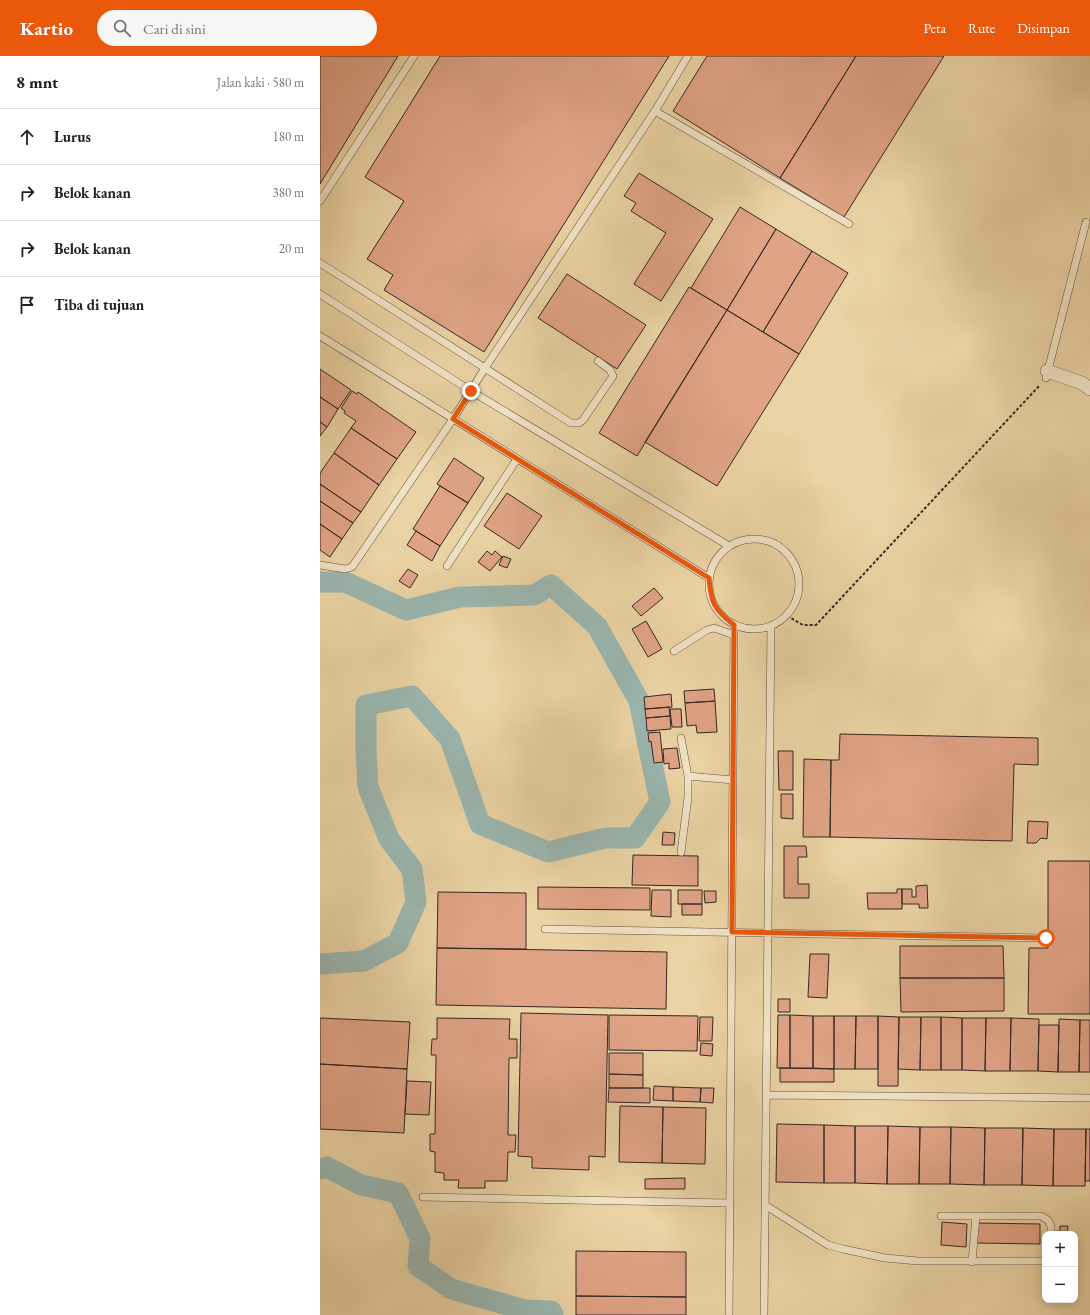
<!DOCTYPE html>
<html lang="id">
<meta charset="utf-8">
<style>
:root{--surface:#fff;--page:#f6f6f6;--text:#222;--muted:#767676;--line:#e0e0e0;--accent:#ea580c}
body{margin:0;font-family:"EB Garamond",serif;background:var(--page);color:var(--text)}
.controls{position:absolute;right:12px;bottom:12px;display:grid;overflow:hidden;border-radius:8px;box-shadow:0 2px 10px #0003}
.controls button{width:36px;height:36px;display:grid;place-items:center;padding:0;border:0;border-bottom:1px solid var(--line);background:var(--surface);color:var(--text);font:20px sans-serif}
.stop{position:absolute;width:12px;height:12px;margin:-9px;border:3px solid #ea580c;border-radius:50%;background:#fff}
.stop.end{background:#ea580c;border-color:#fff;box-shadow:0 1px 4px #0008}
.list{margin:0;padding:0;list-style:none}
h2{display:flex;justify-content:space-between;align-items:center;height:52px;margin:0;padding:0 16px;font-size:17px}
h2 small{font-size:13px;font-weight:400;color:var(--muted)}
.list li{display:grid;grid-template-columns:26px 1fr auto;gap:12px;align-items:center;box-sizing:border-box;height:56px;padding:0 16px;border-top:1px solid var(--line)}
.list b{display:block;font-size:15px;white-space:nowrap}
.list em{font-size:13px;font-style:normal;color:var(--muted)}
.icon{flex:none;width:22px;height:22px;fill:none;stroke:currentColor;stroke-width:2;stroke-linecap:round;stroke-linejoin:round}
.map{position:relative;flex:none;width:770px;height:1259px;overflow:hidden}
header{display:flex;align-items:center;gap:24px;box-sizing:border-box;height:56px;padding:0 20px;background:var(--accent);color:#fff}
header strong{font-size:19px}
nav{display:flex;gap:22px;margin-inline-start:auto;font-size:14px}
.search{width:280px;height:36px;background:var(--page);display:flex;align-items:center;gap:10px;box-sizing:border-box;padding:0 14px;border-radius:22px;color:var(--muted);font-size:15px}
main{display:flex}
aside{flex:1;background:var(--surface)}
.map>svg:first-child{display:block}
</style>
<header>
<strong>Kartio</strong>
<div class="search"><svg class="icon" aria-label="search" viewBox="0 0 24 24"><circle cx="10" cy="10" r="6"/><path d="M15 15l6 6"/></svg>Cari di sini</div>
<nav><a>Peta</a><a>Rute</a><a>Disimpan</a></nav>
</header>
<main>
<aside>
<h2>8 mnt<small>Jalan kaki · 580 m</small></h2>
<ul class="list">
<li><svg class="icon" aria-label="ahead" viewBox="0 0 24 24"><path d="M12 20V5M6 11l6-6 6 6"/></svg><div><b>Lurus</b></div><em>180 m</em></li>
<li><svg class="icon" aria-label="right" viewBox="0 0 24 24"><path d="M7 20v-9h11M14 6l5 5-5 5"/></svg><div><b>Belok kanan</b></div><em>380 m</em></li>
<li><svg class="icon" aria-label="right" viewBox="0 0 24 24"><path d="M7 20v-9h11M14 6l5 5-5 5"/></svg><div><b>Belok kanan</b></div><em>20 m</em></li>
<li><svg class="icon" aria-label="arrive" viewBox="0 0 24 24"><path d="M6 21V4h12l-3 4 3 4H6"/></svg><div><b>Tiba di tujuan</b></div></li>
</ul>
</aside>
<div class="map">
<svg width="770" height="1259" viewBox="0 0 770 1259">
<rect width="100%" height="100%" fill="#ead3a4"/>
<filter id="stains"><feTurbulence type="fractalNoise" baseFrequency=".005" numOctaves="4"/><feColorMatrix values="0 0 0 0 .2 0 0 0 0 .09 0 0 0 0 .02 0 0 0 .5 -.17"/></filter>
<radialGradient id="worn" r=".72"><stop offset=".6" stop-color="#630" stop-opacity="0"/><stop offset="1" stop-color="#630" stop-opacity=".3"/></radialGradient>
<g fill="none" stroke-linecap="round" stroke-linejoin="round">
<!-- river -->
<path stroke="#9ab6af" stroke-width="21" d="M0,526H25L86,554L140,541L214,539L231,529L277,570L319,645L340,746L315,782H286L228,796L160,768L130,683L92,640L46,649V694L48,731L69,783L92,813L96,846L78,887L44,905L0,908
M0,1113L7,1111L41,1129L78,1137L100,1182L98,1210L131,1233L205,1254L231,1255L233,1259"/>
</g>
<!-- building -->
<path fill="#e0a386" stroke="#342823" d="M0,0H78L0,128Z
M120,0H349L164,296L64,234L73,219L47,203L84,145L45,121Z
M387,0H536L460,122L353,55Z
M536,0H624L524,161L460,122Z
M319,117L393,163L341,245L314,228L346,177L311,155L316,147L304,140Z
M420,151L456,173L407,254L371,232Z
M456,173L492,195L443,276L407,254Z
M492,195L528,217L479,298L443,276Z
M247,218L326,269L297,313L218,262Z
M369,231L407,254L317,400L279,377Z
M407,254L479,298L397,430L325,386Z
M0,313L31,334L18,353L0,341Z
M32,335L37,338L38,336L96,376L77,403L31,372L36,365L24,357L25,355L21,352Z
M0,341L18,353L7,371L0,366Z
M0,366L7,371L0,380Z
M31,372L77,403L59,429L14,397Z
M14,397L59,429L41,456L0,428V417Z
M134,402L164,422L148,447L117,428Z
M0,428L41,456L33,467L0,445Z
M120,430L148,447L120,490L93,473Z
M187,437L222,460L199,493L164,470Z
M0,445L33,467L22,483L0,468Z
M0,468L22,483L10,501L0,494Z
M96,475L120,490L112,505L87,489Z
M167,495L172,499L175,495L182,501L170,515L158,506Z
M183,500L191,503L187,512L179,509Z
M88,513L98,519L90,532L79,525Z
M334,532L343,542L321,560L312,550Z
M326,565L342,593L328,601L312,573Z
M394,633L395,645L365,647L364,635Z
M351,638L352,651L325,653L324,641Z
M395,645L397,676L377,677L376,669L367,670L365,647Z
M349,651L350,660L326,662L325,653Z
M350,653H361L362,671H352Z
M350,660L351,673L327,675L326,662Z
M340,676L343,706L334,707L331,685L329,686L328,677Z
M520,678L718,682V709L694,708L692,785L510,781L511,704H519Z
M357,692L360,712L349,713V707L344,708L343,693Z
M458,695H473V734H459Z
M484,703L511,704L510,781H483Z
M461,738H473V763L461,762Z
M708,765L728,766L727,783L721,782L716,787H707Z
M343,776L355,777L354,789H342Z
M464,790H486L487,801H478V828H489V842H464Z
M313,799L378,800V830L312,829Z
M728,805H770V958H708L709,892H728Z
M607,829L608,852H599V848H582V833H592V841H596V830Z
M218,831L330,832V854L218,853Z
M577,833H582V853H548L547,837H577Z
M332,834H351V861L331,860Z
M358,834H382V848H358Z
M384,835H396V846L385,847Z
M118,836L206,837V893L117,892Z
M362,848H382V859H362Z
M580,890H683L684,922H580Z
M117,892L347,896L346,953L116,949Z
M490,898H509L507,942L488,941Z
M580,922H684V955L581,956Z
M458,943H470V956H458Z
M201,957L288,959L285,1101L269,1100V1114L212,1112V1101L198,1100Z
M289,959L378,960L377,995L289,994Z
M458,959H470V1012H457Z
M470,959L493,960V1012H470Z
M493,960H514V1013L493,1012Z
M514,960H536L535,1013H514Z
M536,960H558V1013H535Z
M558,960L579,961L578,1030H558Z
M380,961H393L392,985H379Z
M579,961H601L600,1014L578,1013Z
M601,961H621V1014H600Z
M621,961L642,962V1014H621Z
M0,962L90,966L87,1013L0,1008Z
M117,962L190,963L189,983H197V1002H189L188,1079H196L195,1096H188L187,1125H165V1132H138L139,1124H124V1117L115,1116V1096L110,1095V1078H115L116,999H111L112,983H117Z
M642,962H666L665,1015L642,1014Z
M666,962H691L690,1015H665Z
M691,962L719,963L718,1015H690Z
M739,963L760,964L759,1016H738Z
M760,964H770V1016H759Z
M719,969H739L738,1016L718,1015Z
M381,987L393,988L392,1000L380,999Z
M289,997H323V1019L289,1018Z
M0,1008L87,1013L84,1077L0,1073Z
M460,1012L514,1013V1026H460Z
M289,1018L323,1019V1032H289Z
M87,1025L111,1026L109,1059L85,1058Z
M334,1030L353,1031V1045L333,1044Z
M353,1031L381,1032L380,1046L353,1045Z
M289,1032H330V1047L288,1046Z
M381,1032H394L393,1047L380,1046Z
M300,1050L343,1051L342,1107L299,1106Z
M343,1051L386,1052L385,1108L342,1107Z
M457,1068L504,1069V1127L456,1126Z
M504,1069L535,1070V1127H504Z
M535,1070H568L567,1128L535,1127Z
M568,1070L600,1071L599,1128H567Z
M600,1071H631L630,1128H599Z
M631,1071L665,1072L664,1129L630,1128Z
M665,1072H703L702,1129H664Z
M703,1072L734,1073L733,1130L702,1129Z
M734,1073H766L765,1130H733Z
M766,1073H770V1125H765Z
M365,1122V1133H325V1123Z
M622,1166L647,1168L646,1191L621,1189Z
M657,1167L720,1168V1188L657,1187Z
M740,1170H748L747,1178H737V1175H740Z
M256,1195L366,1196V1241L256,1240Z
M256,1240L366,1241V1259H256Z"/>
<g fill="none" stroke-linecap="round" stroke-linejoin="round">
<defs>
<path id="lane" d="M335,55L529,168
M0,145L94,0
M0,207L251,367H259L263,364L293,320L290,314L278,305
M0,238L151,335L409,490
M0,280L389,522
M726,322L766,166
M389 528a45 45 0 1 1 90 0a45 45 0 1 1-90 0Z
M0,509L25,513L32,511L133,363L165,312L335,55L368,0
M127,510L197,403
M354,595L387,574L394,572L414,579
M368,720L413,724
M361,796L368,741V720L361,682
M225,873L727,882
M446,1039L770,1042
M103,1141L409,1147
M445,1149L508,1189L523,1193L565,1202L598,1205H725
M621,1160H721L728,1164L731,1170V1178
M652,1206L656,1160
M409,1259L414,569
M444,1259L451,570"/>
<path id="street" d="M727,315L762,327L770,333"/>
</defs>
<!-- lane casing -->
<use href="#lane" stroke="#625343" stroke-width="8"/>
<!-- street casing -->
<use href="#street" stroke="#625343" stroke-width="14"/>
<!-- path -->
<path stroke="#342823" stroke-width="2" stroke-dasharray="3 2" stroke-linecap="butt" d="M467,560L483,569H496L720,329"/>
<!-- lane -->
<use href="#lane" stroke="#f1e2c4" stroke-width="7"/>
<!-- street -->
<use href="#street" stroke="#f1e2c4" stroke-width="13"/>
</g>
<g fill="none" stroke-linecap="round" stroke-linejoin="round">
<!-- route -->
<path stroke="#ea580c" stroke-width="5" d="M151,335L133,363L389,522C391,547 394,553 414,569L412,876L726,882"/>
</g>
<rect width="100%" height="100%" filter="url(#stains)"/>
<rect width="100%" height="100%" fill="url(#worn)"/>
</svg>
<div class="controls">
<button>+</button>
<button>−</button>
</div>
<div class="stop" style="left:726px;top:882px"></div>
<div class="stop end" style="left:151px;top:335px"></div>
</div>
</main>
